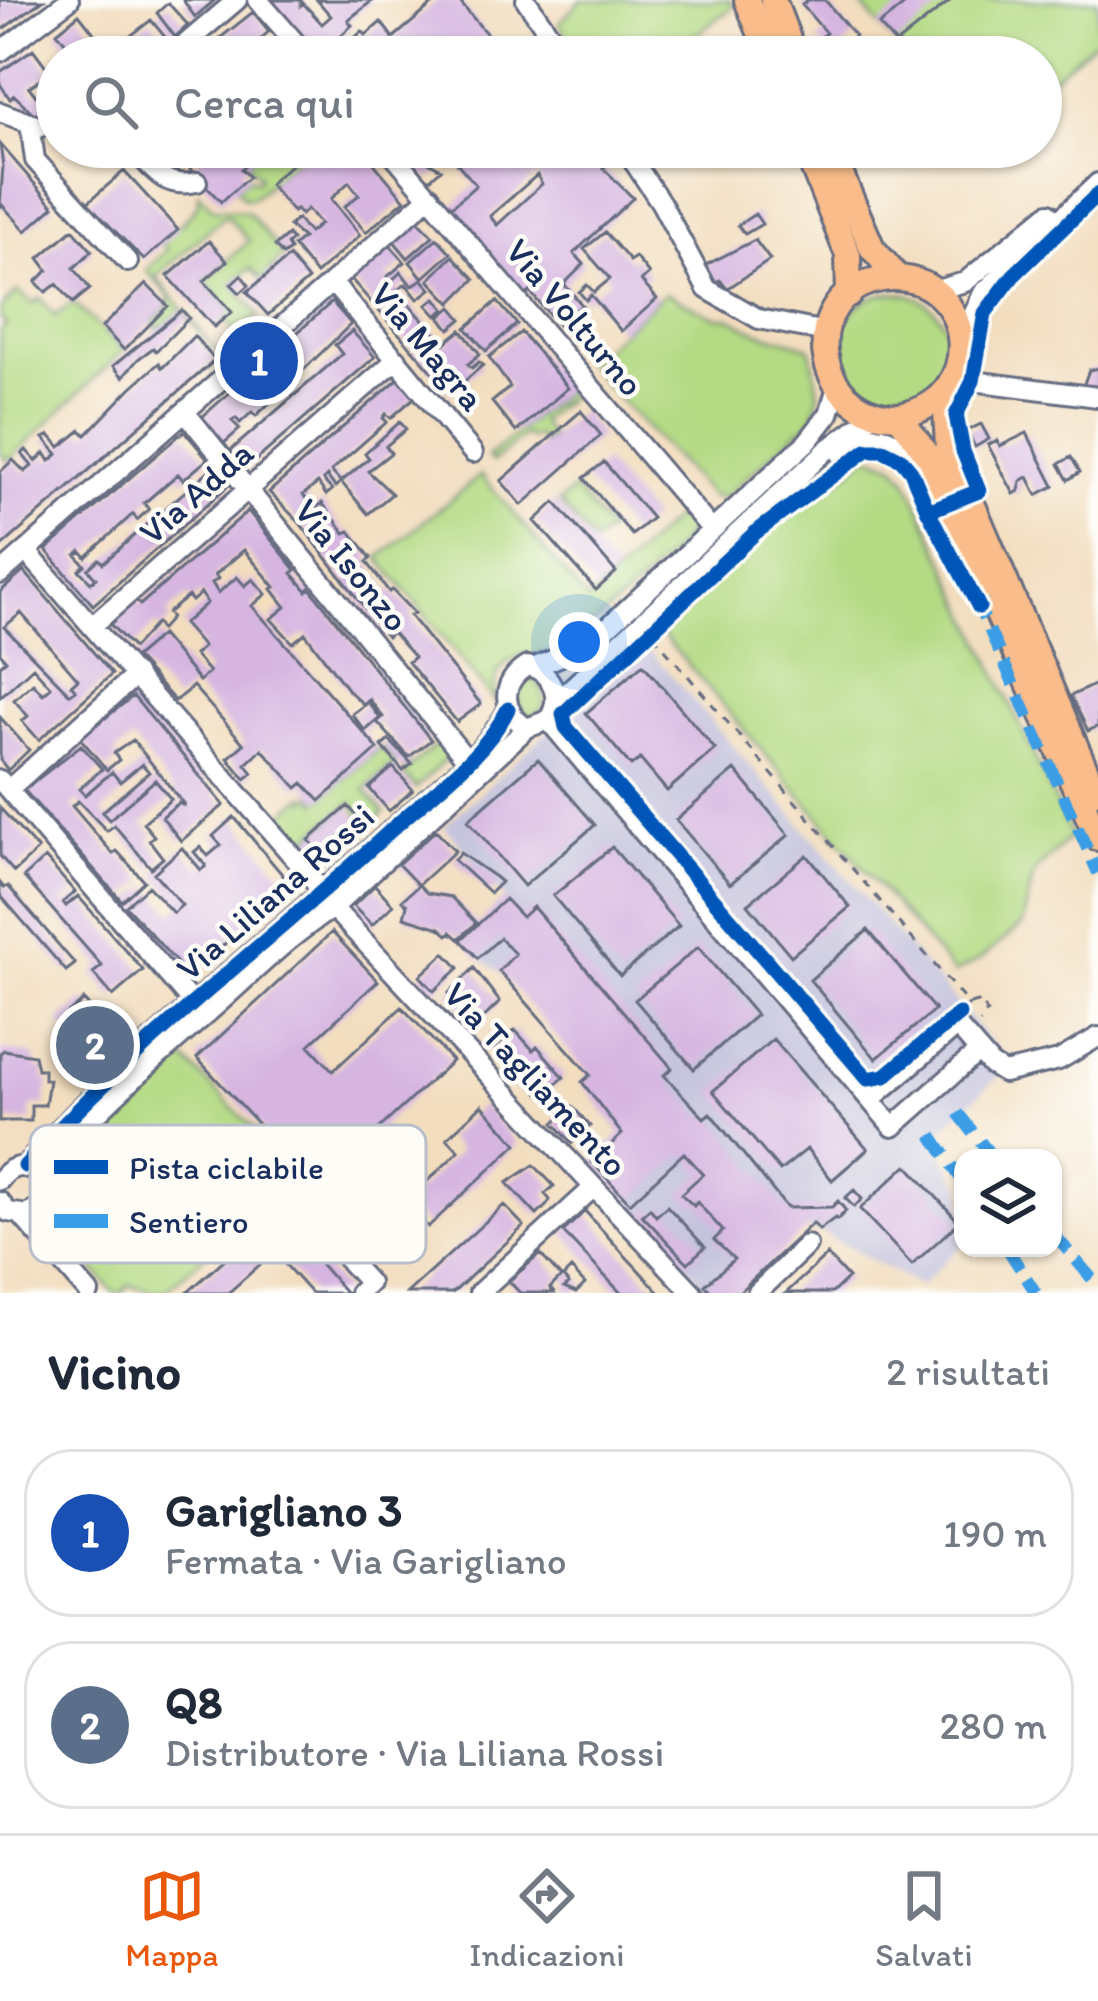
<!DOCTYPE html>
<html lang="it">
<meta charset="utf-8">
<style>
:root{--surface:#fff;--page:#f6f6f7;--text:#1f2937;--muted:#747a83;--line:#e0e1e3;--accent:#ea580c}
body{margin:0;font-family:Itim,sans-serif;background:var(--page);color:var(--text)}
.controls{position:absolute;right:36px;bottom:36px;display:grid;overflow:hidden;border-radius:24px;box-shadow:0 3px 9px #0004}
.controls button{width:108px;height:108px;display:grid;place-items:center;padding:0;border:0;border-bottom:3px solid var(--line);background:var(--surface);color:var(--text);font:60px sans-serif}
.you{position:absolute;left:579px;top:642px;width:42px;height:42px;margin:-30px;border:9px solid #fff;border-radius:50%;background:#1a73e8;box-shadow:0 0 0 18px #1a73e833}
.badge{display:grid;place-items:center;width:78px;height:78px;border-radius:50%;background:var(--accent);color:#fff;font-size:39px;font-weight:700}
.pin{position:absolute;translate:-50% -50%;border:6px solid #fff;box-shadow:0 3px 12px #0006}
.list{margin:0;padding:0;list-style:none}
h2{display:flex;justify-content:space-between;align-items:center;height:156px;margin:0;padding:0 48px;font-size:51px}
h2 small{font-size:39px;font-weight:400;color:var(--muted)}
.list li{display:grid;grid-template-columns:78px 1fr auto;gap:36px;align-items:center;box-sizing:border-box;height:168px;margin:0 24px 24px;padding:0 24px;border:3px solid var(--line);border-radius:48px}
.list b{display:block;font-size:45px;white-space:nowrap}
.list p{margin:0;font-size:39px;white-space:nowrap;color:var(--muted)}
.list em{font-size:39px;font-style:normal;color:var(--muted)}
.icon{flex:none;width:66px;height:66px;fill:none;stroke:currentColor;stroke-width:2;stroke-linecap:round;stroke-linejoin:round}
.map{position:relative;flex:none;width:1098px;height:1293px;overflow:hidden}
.search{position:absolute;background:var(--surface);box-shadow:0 3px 9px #0004;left:36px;right:36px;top:36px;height:132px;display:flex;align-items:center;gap:30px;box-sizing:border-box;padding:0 42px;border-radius:66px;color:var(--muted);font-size:45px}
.sheet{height:540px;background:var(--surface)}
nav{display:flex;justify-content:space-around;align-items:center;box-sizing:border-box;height:168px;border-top:3px solid var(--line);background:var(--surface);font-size:33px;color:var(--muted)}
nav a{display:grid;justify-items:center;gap:6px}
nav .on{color:var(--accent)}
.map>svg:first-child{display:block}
</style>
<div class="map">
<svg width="1098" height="1293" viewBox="0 0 1098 1293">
<rect width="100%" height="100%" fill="#fdfcf7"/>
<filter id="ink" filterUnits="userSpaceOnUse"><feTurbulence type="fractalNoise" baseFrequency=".00833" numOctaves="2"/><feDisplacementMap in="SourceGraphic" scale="24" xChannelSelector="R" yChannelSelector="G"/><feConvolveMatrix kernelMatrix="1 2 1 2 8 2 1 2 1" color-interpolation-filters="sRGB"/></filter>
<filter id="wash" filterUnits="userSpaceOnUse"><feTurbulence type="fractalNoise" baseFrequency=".004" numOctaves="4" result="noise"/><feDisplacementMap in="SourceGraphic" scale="48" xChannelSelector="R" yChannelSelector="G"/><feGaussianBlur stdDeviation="2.7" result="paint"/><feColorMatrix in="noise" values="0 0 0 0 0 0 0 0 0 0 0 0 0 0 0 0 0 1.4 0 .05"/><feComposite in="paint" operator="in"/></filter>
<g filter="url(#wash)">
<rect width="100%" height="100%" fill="#f2ddbe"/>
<!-- industrial -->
<path fill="#c2c1dc" d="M644,644L1011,1065L932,1138L963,1188V1244L920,1286L822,1233L806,1229L738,1293H711L592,1162L621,1134L582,1082L590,1074L499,971L478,958L461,940L505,898L444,826Z"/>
<!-- green -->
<path fill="#b4da83" stroke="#688470" stroke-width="3" d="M581,0H730L733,7L666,57H579L559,23Z
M857,0H1098V38L1041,87V57H907Z
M246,147H311L253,198L245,199L236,188L249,177L255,182L260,177L247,164L254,157Z
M199,194L214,209L248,212L283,255L262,280L251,268L232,283L259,315L237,335L223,319L231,311L204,281L249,241L226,215L156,277L224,359L182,311L158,329L152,322L168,307L169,296L146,270L167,250L162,244L197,206Z
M18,291L33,304L40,298L55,316L73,303L124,350L8,461L0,453V331L6,325L0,318V309Z
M665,293L713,316L731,318L755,331L809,347L811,351L819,393L813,418L724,497H712L586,364Z
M838 349a56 56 0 1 1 112 0a56 56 0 1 1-112 0Z
M573,384L577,389L540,421L550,436L543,443L536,435L530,439L525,434L493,462L488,457Z
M869,455L894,464L907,479L1071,836L1034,873L1022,925L981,959L954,973L659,631L758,535L822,494Z
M481,475L588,601L681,512L691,529C675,555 584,637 556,649C539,656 517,652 503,666C494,676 494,689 495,702L379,558Z
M575,489L609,531L594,543L559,502Z
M533,679C543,686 547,701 541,712L529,716L521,709L518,695L522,683Z
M439,742L449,756L416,788L403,773Z
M381,747L396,763L365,790L384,812L319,870L308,858L316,852L323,860L364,823L352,802L302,843L280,817L304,796L307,800L312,795L318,802Z
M183,1058L297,1172L163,1293L129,1285L122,1293H114L63,1234L54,1218L68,1170L87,1146Z"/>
<g id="blocks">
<!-- building -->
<path fill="#d6b5e1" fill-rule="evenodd" d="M0,0H43L0,31Z
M183,0H215L195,17Z
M270,0H301V5L303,3L322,24L331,16L317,0H373L348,20L352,25L336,40L344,48L362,31L366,35L381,22L393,38L438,0H458L496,45L482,57H386L375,44L362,57H320Z
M808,0H825L855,36L832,56L818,40L826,33L802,5Z
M910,0H951L896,44L879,25Z
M168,3L188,25L175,37L157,13Z
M253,12L269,31L243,57H196Z
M79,14L107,50L97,57H77L57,32Z
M151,20L170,43L152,57H116L128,47L124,41Z
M33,49L50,72L57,67V118L33,113L14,95L10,99L0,84V72ZM50,72L56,79L36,96L29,87Z
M0,144L54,206L26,231L2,205L0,207L3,166Z
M149,147H183L167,167Z
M214,147H246L255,157L241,169L249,177L221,202L190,169Z
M311,147H360L405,200L366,232L344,207L359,195L349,182L331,199L360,235L316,274L293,246L303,238L289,226L297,219L309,233L320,224L307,209L301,215L296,209L293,212L269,184Z
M399,147H448L430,163L441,169L429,180Z
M459,147H604L612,161L603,168L633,198L574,253L584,264L564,284L582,305L558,325L530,292L525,296L450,208L476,185L450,155ZM537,175L542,184L497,225L490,216Z
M684,147H716L696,162Z
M124,171L178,230L144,260L87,203Z
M755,214L762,224L745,234L738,225Z
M417,219L433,236L408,258L393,240Z
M73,229L92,251L74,268L90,289L73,303L57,284L46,292L36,282L48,270L39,258Z
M605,232L630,261L635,257L649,274L641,281L657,299L621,331L591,295L586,300L579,292L587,285L594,292L610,279L584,249Z
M288,235L292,240L287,245L290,250L283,255L275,246Z
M437,238L451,253L423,278L410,262Z
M755,240L770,260L727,289L720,280L713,283L702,267Z
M209,241L227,261L204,281L232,312L214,327L168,276Z
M389,244L405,262L387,277L390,282L401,272L412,286L422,279L431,289L418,299L406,284L397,290L444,344L461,330L480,354L468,364L472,368L479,362L483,365L451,393L350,278Z
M453,256L475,279L451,303L429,280Z
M289,257L308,280L268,315L247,292Z
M241,275L249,285L240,293L231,284Z
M146,284L168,306L124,350L102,327Z
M436,298L445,309L437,316L427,305Z
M497,301L517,324L486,351L466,328Z
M332,302L351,324L256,416L252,412L240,423L236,418L232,421L240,429L223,444L201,418Z
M452,307L462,319L450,329L440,317Z
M182,310L189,318L156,351L153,348L138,359L123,377L113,366Z
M352,331L375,357L246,469L230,451L342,354L335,345Z
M521,332L568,388L516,432L492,402L510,387L489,357Z
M194,336L215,360L0,548V472L13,460L25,472L32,466L22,454L26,450L36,461L45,453L50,461L58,454L44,438L50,435L60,447L81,430L86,435L131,388L159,363L162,368Z
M1098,368V393L1082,389L1089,370Z
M399,378L415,397L391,418L386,414L383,418L387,422L331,471L341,482L335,487L327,476L323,480L332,490L326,495L318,483L303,495L315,509L322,503L345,533L350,531L371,558L367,562L389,592L392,590L414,613L410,616L481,704L457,722L408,662L414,657L392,632L387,637L300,523L269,492Z
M581,411L601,435L522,505L501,481Z
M400,422L406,429L386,446L391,453L368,471L392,494L368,514L341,482L369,458L365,453Z
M981,424L989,439L975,447L967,431Z
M184,431L208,459L183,480L178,474L144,503L149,509L137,520L133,514L86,557L81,551L76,555L85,565L79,570L91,582L96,578L88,569L99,559L103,563L214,466L230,484L93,605L46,550Z
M1027,433L1054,486L1037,495L1028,477L1021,481L1019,491L1014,494L988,445L997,440L1000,446Z
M1071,457L1080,472L1068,480L1059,464Z
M604,462L652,518L632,535L584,478Z
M555,502L616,572L596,590L535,521Z
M248,511L296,570L292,573L307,591L310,588L431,740L409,757L377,722L383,717L369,699L363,704L347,689L305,633L293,643L271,619L286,607L272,589L275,587L244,550L215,575L218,579L212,583L218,593L237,577L245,586L253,579L266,594L252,606L378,749L320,801L303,783L297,788L262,749L246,764L253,773L245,779L228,758L244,744L193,686L175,701L135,657L161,635L199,681L209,672L194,655L203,647L183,624L207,603L201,593L192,601L188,596L167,613L171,618L160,630L156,623L133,648L109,623L135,600L140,605Z
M24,571L112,674L39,740L22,721L28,716L14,700L33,683L43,694L51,687L33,667L0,697V665L6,660L0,653V592ZM21,613L78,679L71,685L76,690L70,694L4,627Z
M643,664L715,749L667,791L640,759L631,766L586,713Z
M1098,683V726L1088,731L1071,696Z
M133,696L224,805L181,841L162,817L178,803L185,806L133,740L114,753L119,760L107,770L80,738Z
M368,702L380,718L365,731L352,714Z
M0,717L29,750L8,770L0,760Z
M389,740L412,764L403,771L382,746Z
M81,745L102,769L79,789L85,795L112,772L120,782L142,764L149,772L102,812L109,820L155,780L171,799L143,823L154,836L149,840L163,858L151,868L114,825L107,831L78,801L72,806L113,854L117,851L144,881L122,901L24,790Z
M538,759L595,825L524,886L468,820Z
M393,767L413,790L389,811L369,788Z
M735,770L789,835L730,884L676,820Z
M348,806L363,823L323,857L309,840Z
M0,808L38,850L14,872L0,856Z
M234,817L292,886L220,948L215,943L184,971L126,906L148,886L173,913L182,905L154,873L182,848L201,870L206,866L194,852L200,847L208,856L221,845L213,836Z
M436,830L455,851L418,885L398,864Z
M612,847L679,926L620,976L553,896Z
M460,853L495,877L501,882L490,893L454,860Z
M807,855L850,907L791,956L748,904Z
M45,858L75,892L63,902L66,906L78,896L143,970L113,996L93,973L102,966L24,877Z
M0,883L4,888L8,886L75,964L66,971L0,895Z
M375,885L393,905L372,925L353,906Z
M419,885L427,893L451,897L476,923L459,939L451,932L448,935L440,928L404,917L407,905L402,900Z
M505,899L522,917L533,907L672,1068L664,1075L704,1118L710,1113L787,1208L832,1207L838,1201L846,1211L837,1220L835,1218L819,1230L813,1223L738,1293H712L705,1285L734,1259L714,1240L723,1231L697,1202L694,1206L681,1194L703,1174L684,1153L630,1203L592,1162L622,1134L582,1082L590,1075L499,971L515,954L500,938L478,958L461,940Z
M868,930L935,1010L876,1059L810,980Z
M332,932L378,981L309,1045L333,1071L402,1007L452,1061L316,1187L197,1058Z
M698,947L756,1015L694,1069L635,1000Z
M445,953L459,968L434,991L420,976Z
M474,968L500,1002L477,1024L449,993Z
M84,1000L93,1011L84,1018L112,1051L98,1063L59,1021Z
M515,1030L533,1050L537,1046L564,1077L542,1096L494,1049Z
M773,1039L868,1149L832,1180L807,1149L780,1171L713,1091Z
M4,1050L34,1055L37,1069H44V1080H49L45,1105H31V1121H0V1053Z
M482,1105L517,1144L428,1227L410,1208L402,1216L392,1205L376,1220L345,1187L384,1151L399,1167L395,1171L415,1193L459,1151L447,1138Z
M572,1106L590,1126L572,1143L554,1123Z
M534,1165L554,1186L545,1194L550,1200L547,1205L537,1215L507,1183Z
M907,1165L959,1222L912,1265L860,1209Z
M854,1190L862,1199L854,1207L845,1198Z
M285,1205L304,1227L295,1235L346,1293H311L274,1252L228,1293H187Z
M504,1205L524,1226L457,1289L452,1293H407Z
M667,1206L705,1247L688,1263L642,1215L650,1208L656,1216Z
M585,1211L619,1249L660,1293H621L563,1232Z
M540,1254L561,1277L550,1288L554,1293H520L509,1281Z
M827,1255L848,1278L832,1293H786Z
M571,1269L585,1284L576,1293L564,1288L569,1284L563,1277Z"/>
</g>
</g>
<g filter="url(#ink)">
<use href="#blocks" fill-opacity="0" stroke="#666c80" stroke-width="3"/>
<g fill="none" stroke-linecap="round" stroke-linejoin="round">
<defs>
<path id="minor" d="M258,0L308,57
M526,0L565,57
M0,52L69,0
M170,57L237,0
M0,112L38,126L57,125
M30,123L35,160L128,262
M133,147C153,170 164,189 197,182
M387,147L712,530
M624,147L661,203L707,289L759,319L826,332
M332,282L473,453
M933,291L965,282L1049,213
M961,342L983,293L1098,183
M973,381L1098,397
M185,412L467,760
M840,453C909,397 923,498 949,538C954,546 961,552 969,558
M26,551L312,878L322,894
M0,574L430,196
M92,626L397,359
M527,666C553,671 563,699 548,720L527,728C501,712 500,682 527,666Z
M535,667L581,648L598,636L807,442L829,414L837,387
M556,702L827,450L875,414
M548,720L893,1127L978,1052
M0,780L193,1004
M9,789L136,675
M333,908L693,1293
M870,1100L957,1026L991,1065L1004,1073L1059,1060L1098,1037
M25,1166C134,1044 267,944 388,833C427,796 484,758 508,709
M41,1175C93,1111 158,1057 220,1002C256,970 291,934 333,908L527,728
M0,1180C11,1164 27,1163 41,1175L46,1189L43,1204L28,1215L8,1212L0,1202
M303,1211L369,1283L359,1293
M22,1216L89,1293
M479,1293L593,1188
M757,1293L807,1245"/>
<path id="major" d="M747,0L770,57
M773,0L795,57
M805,147L848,255L849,295
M829,147L872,248L898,278
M945,392L948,447L1095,792
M899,416C994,398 972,266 882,279C797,292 810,416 899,416L926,453L1098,838"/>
</defs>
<!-- minor casing -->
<use href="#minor" stroke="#666c80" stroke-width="24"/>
<!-- major casing -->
<use href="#major" stroke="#666c80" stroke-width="30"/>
<!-- path -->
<path stroke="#666c80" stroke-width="3" stroke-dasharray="9 9" stroke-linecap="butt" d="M653,635L969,1005L963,1010
M970,1004L981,1001L987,1012L980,1023"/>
<!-- minor -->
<use href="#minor" stroke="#fff" stroke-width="18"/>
<!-- major -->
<use href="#major" stroke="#f9bc8a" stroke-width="24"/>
<!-- quiet -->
<path stroke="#3b9de6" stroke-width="12" stroke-dasharray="24 12" stroke-linecap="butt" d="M983,597L979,607L1098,873
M958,1113L993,1158
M932,1135L963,1182
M1053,1233L1098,1286
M1007,1248L1036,1293"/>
<defs>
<path id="cycleway" d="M928,511L979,491L963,451L956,415L973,381L985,313L1013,276L1098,194
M959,1014L885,1076L868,1079L566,727L563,714L755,533L867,450H883L901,459L911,471L928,511L979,607
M25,1166C134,1044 267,944 388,833C427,796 484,758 508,709"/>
</defs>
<!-- cycleway casing -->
<use href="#cycleway" stroke="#fdfcf7" stroke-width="22"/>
<!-- cycleway -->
<use href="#cycleway" stroke="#0057b8" stroke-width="15"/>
</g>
</g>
<g text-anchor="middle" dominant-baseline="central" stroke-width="9" stroke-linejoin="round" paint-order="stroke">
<!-- street labels -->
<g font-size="36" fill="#1b2f5e" stroke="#fdfcf7">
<text transform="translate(575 317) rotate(50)">Via Volturno</text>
<text transform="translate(428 346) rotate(50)">Via Magra</text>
<text transform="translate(196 492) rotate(-41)">Via Adda</text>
<text transform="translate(352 565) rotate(51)">Via Isonzo</text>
<text transform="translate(275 892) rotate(-41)">Via Liliana Rossi</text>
<text transform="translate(536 1079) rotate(47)">Via Tagliamento</text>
</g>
</g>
<!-- legend -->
<rect x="30" y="1125" width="396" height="138" rx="18" fill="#fdfcf7" stroke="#b9bec9" stroke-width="3"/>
<rect x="54" y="1160" width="54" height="14" fill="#0057b8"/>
<rect x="54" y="1214" width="54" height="14" fill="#3b9de6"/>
<g font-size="33" fill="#1b2f5e">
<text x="129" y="1179">Pista ciclabile</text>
<text x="129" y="1233">Sentiero</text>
</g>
</svg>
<div class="controls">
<button><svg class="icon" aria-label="layers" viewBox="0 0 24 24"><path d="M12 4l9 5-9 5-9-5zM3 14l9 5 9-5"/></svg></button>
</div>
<div class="you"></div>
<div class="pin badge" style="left:259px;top:361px;background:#1a4fb4">1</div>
<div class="pin badge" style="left:95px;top:1045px;background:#5c6f8a">2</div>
<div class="search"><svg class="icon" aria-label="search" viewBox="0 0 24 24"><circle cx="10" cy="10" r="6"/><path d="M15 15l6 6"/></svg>Cerca qui</div>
</div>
<section class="sheet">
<h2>Vicino<small>2 risultati</small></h2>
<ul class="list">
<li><span class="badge" style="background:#1a4fb4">1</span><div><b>Garigliano 3</b><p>Fermata · Via Garigliano</p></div><em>190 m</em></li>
<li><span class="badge" style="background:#5c6f8a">2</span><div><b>Q8</b><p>Distributore · Via Liliana Rossi</p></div><em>280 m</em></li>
</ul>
</section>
<nav>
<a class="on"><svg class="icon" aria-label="map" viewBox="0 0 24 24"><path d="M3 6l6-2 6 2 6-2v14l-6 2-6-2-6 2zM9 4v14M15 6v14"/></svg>Mappa</a>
<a><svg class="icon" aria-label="directions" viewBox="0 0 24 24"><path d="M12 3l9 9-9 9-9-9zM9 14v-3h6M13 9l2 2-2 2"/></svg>Indicazioni</a>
<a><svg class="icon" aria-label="saved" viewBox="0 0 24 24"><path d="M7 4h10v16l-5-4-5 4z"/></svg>Salvati</a>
</nav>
